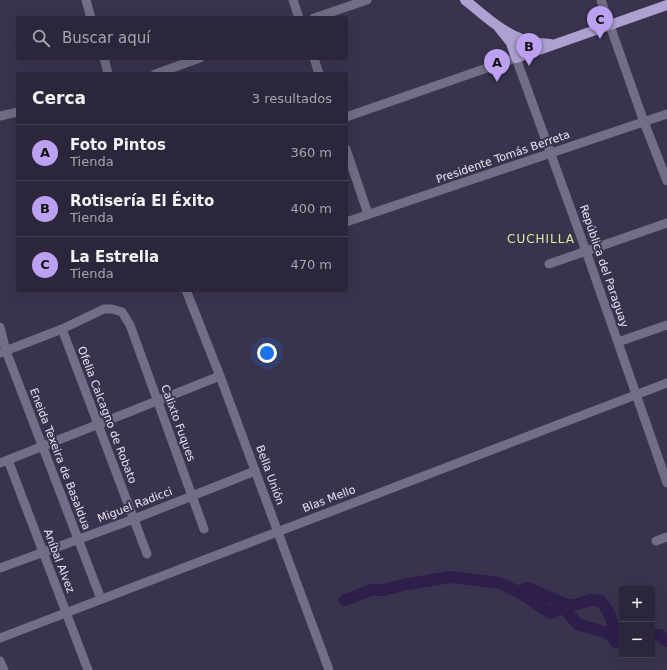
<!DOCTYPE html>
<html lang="es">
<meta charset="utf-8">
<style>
:root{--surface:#2c263a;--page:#342e42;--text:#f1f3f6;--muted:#a6a5af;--line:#484354;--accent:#bca0f2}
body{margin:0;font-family:"DejaVu Sans",sans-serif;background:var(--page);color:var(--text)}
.controls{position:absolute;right:12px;bottom:12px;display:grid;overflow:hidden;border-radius:4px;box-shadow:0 4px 16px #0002}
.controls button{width:36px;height:36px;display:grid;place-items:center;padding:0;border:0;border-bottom:1px solid var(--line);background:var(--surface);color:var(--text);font:20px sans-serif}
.you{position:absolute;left:267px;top:353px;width:14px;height:14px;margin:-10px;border:3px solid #fff;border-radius:50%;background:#1a73e8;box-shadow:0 0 0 6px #1a73e833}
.badge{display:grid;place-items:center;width:26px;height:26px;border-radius:50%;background:var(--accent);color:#111;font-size:13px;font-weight:700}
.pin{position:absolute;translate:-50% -33px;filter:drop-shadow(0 1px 2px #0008)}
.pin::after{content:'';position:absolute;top:21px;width:14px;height:12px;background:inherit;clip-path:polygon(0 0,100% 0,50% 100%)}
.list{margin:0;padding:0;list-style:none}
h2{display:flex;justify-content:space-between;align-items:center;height:52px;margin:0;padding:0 16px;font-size:17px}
h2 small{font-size:13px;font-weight:400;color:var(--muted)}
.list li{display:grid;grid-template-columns:26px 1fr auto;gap:12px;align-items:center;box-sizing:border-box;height:56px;padding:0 16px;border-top:1px solid var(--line)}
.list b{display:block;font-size:15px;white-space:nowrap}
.list p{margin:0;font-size:13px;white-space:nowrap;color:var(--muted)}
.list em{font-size:13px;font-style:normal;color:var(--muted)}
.icon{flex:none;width:22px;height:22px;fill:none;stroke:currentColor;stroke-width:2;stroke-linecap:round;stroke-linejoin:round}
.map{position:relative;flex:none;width:667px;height:670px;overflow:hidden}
.search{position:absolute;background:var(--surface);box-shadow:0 4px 16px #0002;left:16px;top:16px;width:332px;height:44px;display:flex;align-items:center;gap:10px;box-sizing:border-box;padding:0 14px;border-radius:4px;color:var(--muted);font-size:15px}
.panel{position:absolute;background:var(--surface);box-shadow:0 4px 16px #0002;left:16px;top:72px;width:332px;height:220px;border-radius:4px}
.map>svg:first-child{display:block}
</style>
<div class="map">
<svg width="667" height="670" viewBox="0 0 667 670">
<rect width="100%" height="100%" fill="#3a334d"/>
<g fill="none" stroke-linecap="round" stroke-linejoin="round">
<!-- river -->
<path stroke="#2e1e4b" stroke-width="12" d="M519,591L527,588L570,606L591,600L601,601L609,613L616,633L622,634
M345,600L371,590H384L407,584L451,577L500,583L522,594L551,613L562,607L579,625L609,633L616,642L622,640
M652,635H660L667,641"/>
<!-- minor -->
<path stroke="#736d85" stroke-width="9" d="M86,0L91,18
M293,0L299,18
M601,0L644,122L667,181
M314,18L367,0
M104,58L108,74
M314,58L319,74
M155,74L200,58
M0,116L18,112
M346,117L516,58L586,251L667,483
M346,149L368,214
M346,222L667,114
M549,264L667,223
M186,290L220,376L329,670
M0,327L6,351L101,599
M62,329L147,554
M618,342L667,325
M0,353L62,329L104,309H112L122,312L130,325L204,529
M8,460L88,670
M0,463L220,376
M656,541L667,537
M0,568L134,519L255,471
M0,638L667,383
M0,661L4,670"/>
<!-- major -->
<path stroke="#aea1d1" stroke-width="10" d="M465,0C483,14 500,31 522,39C530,43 541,43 550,44
M499,28L511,43L516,58L667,5"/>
</g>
<g text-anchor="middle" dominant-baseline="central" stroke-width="4" stroke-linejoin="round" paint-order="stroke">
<!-- street labels -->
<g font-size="11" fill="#e8e3f4" stroke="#3a334d">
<text transform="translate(503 157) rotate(-19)">Presidente Tomás Berreta</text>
<text transform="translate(604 266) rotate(71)">República del Paraguay</text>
<text transform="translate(107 415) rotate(69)">Ofelia Calcagno de Robato</text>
<text transform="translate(178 423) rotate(70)">Calixto Fuques</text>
<text transform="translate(60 459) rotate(69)">Eneida Texeira de Basaldua</text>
<text transform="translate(270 475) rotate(70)">Bella Unión</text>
<text transform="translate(329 499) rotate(-21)">Blas Mello</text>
<text transform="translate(135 505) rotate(-21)">Miguel Radicci</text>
<text transform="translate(59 561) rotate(69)">Aníbal Alvez</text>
</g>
<!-- neighbourhood labels -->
<g font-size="12" letter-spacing="1" fill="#dcec9f" stroke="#3a334d">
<text x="541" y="239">CUCHILLA</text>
</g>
</g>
</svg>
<div class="controls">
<button>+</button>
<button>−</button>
</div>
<div class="you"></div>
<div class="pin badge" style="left:497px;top:82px">A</div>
<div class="pin badge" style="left:529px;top:66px">B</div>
<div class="pin badge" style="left:600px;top:39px">C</div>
<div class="search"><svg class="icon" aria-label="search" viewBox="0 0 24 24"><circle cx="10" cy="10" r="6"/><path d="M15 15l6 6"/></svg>Buscar aquí</div>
<section class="panel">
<h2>Cerca<small>3 resultados</small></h2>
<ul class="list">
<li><span class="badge">A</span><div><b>Foto Pintos</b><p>Tienda</p></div><em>360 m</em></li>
<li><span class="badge">B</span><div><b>Rotisería El Éxito</b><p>Tienda</p></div><em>400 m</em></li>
<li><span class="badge">C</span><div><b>La Estrella</b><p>Tienda</p></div><em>470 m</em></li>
</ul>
</section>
</div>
